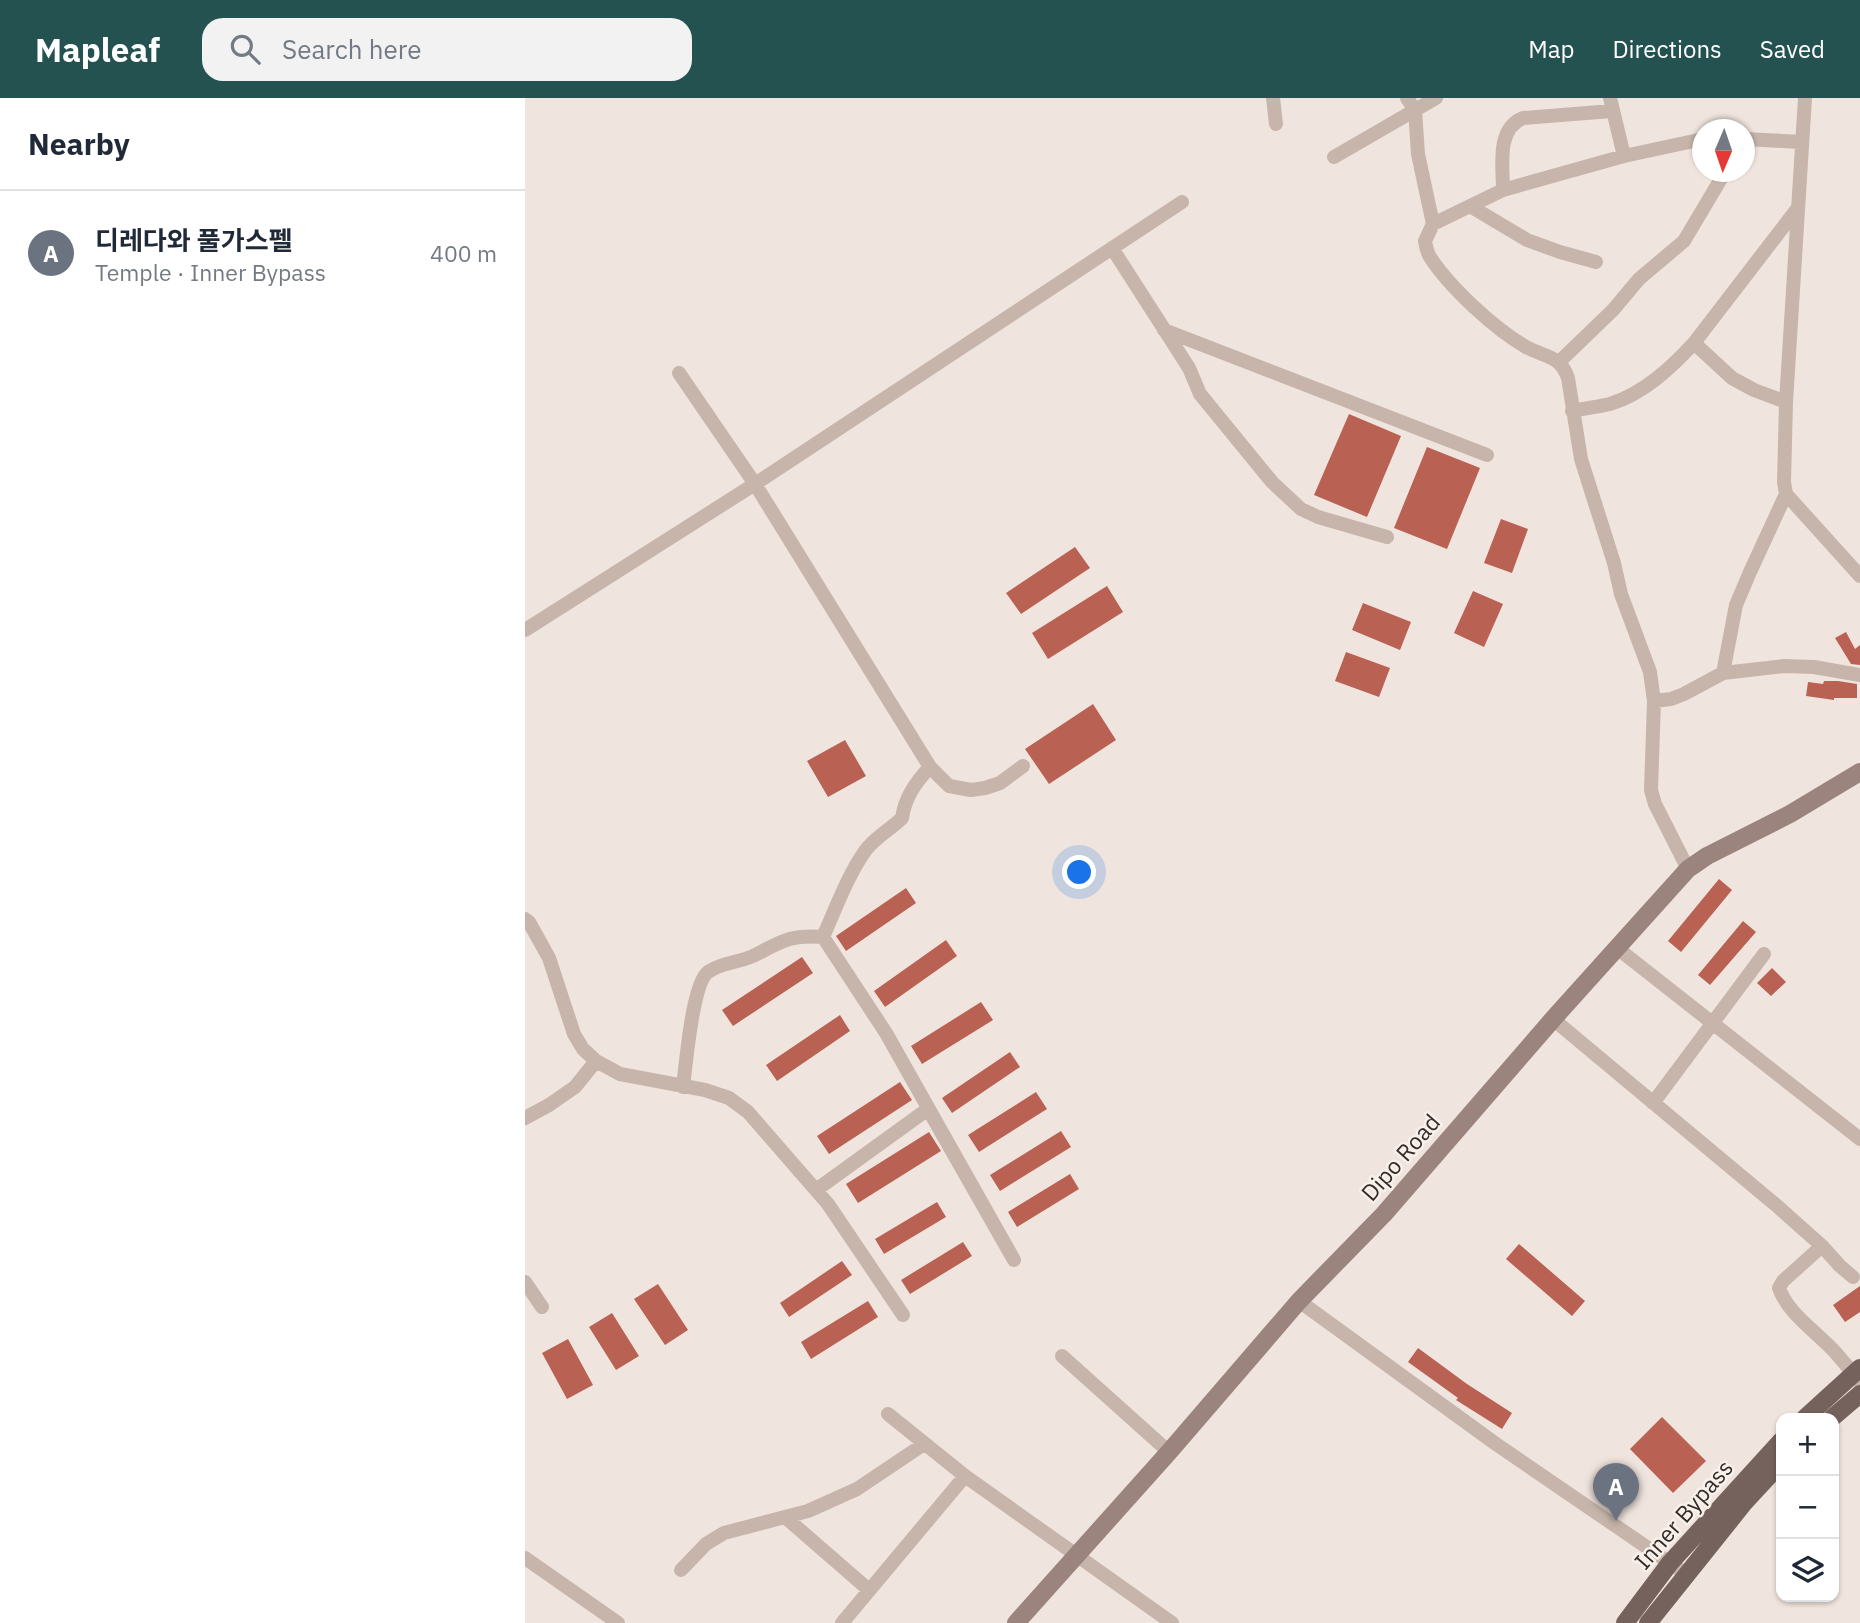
<!DOCTYPE html>
<meta charset="utf-8">
<style>
:root{--surface:#fff;--page:#f2f2f3;--text:#1f2937;--muted:#747a83;--line:#e0e1e3;--accent:#235250}
body{margin:0;font-family:"IBM Plex Sans","Noto Sans KR",sans-serif;background:var(--page);color:var(--text)}
.controls{position:absolute;right:21px;bottom:21px;display:grid;overflow:hidden;border-radius:14px;box-shadow:0 2px 5px #0004}
.controls button{width:63px;height:63px;display:grid;place-items:center;padding:0;border:0;border-bottom:2px solid var(--line);background:var(--surface);color:var(--text);font:35px sans-serif}
.compass{position:absolute;left:1167px;top:21px;width:63px;height:63px;border-radius:50%;background:var(--surface);box-shadow:0 2px 5px #0004;rotate:182deg}
.you{position:absolute;left:555px;top:775px;width:24px;height:24px;margin:-18px;border:5px solid #fff;border-radius:50%;background:#1a73e8;box-shadow:0 0 0 10px #1a73e833}
.badge{display:grid;place-items:center;width:46px;height:46px;border-radius:50%;background:var(--accent);color:#fff;font-size:23px;font-weight:700}
.pin{position:absolute;translate:-50% -58px;filter:drop-shadow(0 2px 4px #0008)}
.pin::after{content:'';position:absolute;top:37px;width:24px;height:21px;background:inherit;clip-path:polygon(0 0,100% 0,50% 100%)}
.list{margin:0;padding:0;list-style:none}
h2{display:flex;justify-content:space-between;align-items:center;height:91px;margin:0;padding:0 28px;font-size:30px}
h2 small{font-size:23px;font-weight:400;color:var(--muted)}
.list li{display:grid;grid-template-columns:46px 1fr auto;gap:21px;align-items:center;box-sizing:border-box;height:126px;padding:0 28px;border-top:2px solid var(--line)}
.list b{display:block;font-size:26px;white-space:nowrap}
.list p{margin:0;font-size:23px;white-space:nowrap;color:var(--muted)}
.list em{font-size:23px;font-style:normal;color:var(--muted)}
.icon{flex:none;width:38px;height:38px;fill:none;stroke:currentColor;stroke-width:2;stroke-linecap:round;stroke-linejoin:round}
.map{position:relative;flex:none;width:1335px;height:1525px;overflow:hidden}
header{display:flex;align-items:center;gap:42px;box-sizing:border-box;height:98px;padding:0 35px;background:var(--accent);color:#fff}
header strong{font-size:33px}
nav{display:flex;gap:38px;margin-inline-start:auto;font-size:24px}
.search{width:490px;height:63px;background:var(--page);display:flex;align-items:center;gap:18px;box-sizing:border-box;padding:0 24px;border-radius:21px;color:var(--muted);font-size:26px}
main{display:flex}
aside{flex:1;background:var(--surface)}
.map>svg:first-child{display:block}
</style>
<header>
<strong>Mapleaf</strong>
<div class="search"><svg class="icon" aria-label="search" viewBox="0 0 24 24"><circle cx="10" cy="10" r="6"/><path d="M15 15l6 6"/></svg>Search here</div>
<nav><a>Map</a><a>Directions</a><a>Saved</a></nav>
</header>
<main>
<aside>
<h2>Nearby<small></small></h2>
<ul class="list">
<li><span class="badge" style="background:#6b7280">A</span><div><b>디레다와 풀가스펠</b><p>Temple · Inner Bypass</p></div><em>400 m</em></li>
</ul>
</aside>
<div class="map">
<svg width="1335" height="1525" viewBox="0 0 1335 1525">
<rect width="100%" height="100%" fill="#f0e5de"/>
<!-- building -->
<path fill="#b96153" d="M824,316L876,338L842,419L789,397Z
M902,349L955,370L922,451L869,430Z
M976,421L1003,431L987,475L959,465Z
M550,449L565,470L496,516L481,495Z
M582,488L598,514L523,561L507,535Z
M948,493L978,506L959,549L929,535Z
M838,505L886,524L875,552L827,532Z
M1321,534L1330,551L1335,547V567L1326,566L1310,540Z
M821,554L865,570L854,599L810,583Z
M1299,583H1313L1332,586V600H1309V602L1281,598L1283,584L1298,586Z
M568,606L591,642L524,686L500,651Z
M320,642L341,678L303,699L282,663Z
M1194,781L1207,792L1156,854L1143,843Z
M381,790L391,805L321,853L311,838Z
M1218,823L1231,834L1185,887L1173,877Z
M421,842L432,858L360,909L349,893Z
M277,859L288,875L208,928L197,912Z
M1247,870L1261,884L1246,898L1232,885Z
M456,904L468,922L397,966L386,948Z
M315,917L325,933L252,983L241,967Z
M485,954L495,969L427,1015L417,1000Z
M375,984L387,1002L304,1056L292,1038Z
M511,994L522,1011L454,1054L443,1037Z
M536,1033L546,1049L475,1093L465,1077Z
M404,1034L416,1053L333,1105L321,1086Z
M545,1076L554,1091L492,1129L483,1114Z
M412,1104L421,1119L359,1156L350,1141Z
M438,1144L447,1158L385,1196L376,1182Z
M994,1146L1060,1203L1047,1218L981,1161Z
M317,1163L327,1177L264,1219L255,1205Z
M133,1186L163,1232L140,1247L109,1201Z
M1335,1188V1214L1320,1224L1308,1207Z
M343,1203L353,1219L286,1261L276,1244Z
M87,1215L114,1258L91,1272L64,1229Z
M43,1241L68,1287L42,1301L17,1255Z
M893,1250L942,1286L987,1315L977,1331L931,1302L933,1300L883,1264Z
M1137,1319L1181,1363L1148,1395L1105,1351Z"/>
<g fill="none" stroke-linecap="round" stroke-linejoin="round">
<!-- minor -->
<path stroke="#c7b5ab" stroke-width="14" d="M748,0L751,26
M882,0L890,12L893,56L908,126L900,143C901,149 902,154 905,159C925,190 970,231 1001,249C1021,260 1035,257 1043,280L1056,361L1089,465L1096,496L1125,574L1129,603L1126,692L1130,706L1163,771
M1085,0L1099,58
M1280,0L1261,304L1259,384L1261,396L1335,478
M1220,41L1276,44
M809,59L911,0
M978,92C978,68 971,31 998,20L1087,13
M945,108L1002,142L1035,154L1071,164
M908,126L978,92L1099,58L1178,41
M587,150L664,270L675,296L747,384L776,411L793,419L862,439
M639,232L962,357
M1034,264L1088,212L1114,181L1159,143L1200,74
M154,275L230,386L405,669L424,688L446,692L460,690L475,685L498,668
M1261,304L1229,292L1207,280L1169,245L1272,111
M1047,313C1060,310 1073,309 1085,306C1118,296 1146,270 1169,245
M0,532L230,386L657,104
M1198,575L1211,507L1225,474L1261,396
M1129,603L1146,601L1159,596L1198,575L1259,568L1289,569L1335,577
M0,821L4,824L24,860L49,936L58,951L71,963L95,976L180,992L204,1000L223,1014L303,1106L378,1217
M298,839C311,810 322,779 340,753C350,739 365,732 377,720C380,699 391,684 405,669
M1092,850L1335,1041
M1028,921L1251,1107L1297,1148L1315,1168L1328,1179
M158,989C161,967 167,886 183,874C197,864 213,865 228,858C256,844 265,836 298,839L361,935L489,1162L403,1011L291,1092
M1128,1005L1239,856
M0,1020L24,1007L50,989L71,963
M1297,1148L1258,1183L1254,1190C1263,1216 1292,1234 1310,1254C1319,1264 1327,1274 1335,1285
M0,1184L17,1209
M774,1203L971,1346L1161,1476
M537,1258L644,1354
M363,1316L440,1378L647,1525
M260,1419L344,1492
M0,1460L93,1525
M156,1472L181,1446L199,1435L283,1413L332,1391L399,1346
M317,1525L440,1378"/>
<!-- secondary -->
<path stroke="#9a847d" stroke-width="18" d="M491,1525L644,1354L774,1203L859,1116L1028,921L1163,771L1182,758L1265,716L1335,674"/>
<!-- primary -->
<path stroke="#75625c" stroke-width="18" d="M1280,1320L1335,1270
M1307,1320L1335,1296
M1100,1525L1145,1465L1256,1343
M1123,1525L1219,1405L1256,1365"/>
</g>
<g text-anchor="middle" dominant-baseline="central" stroke-width="5" stroke-linejoin="round" paint-order="stroke">
<!-- street labels -->
<g font-size="23" fill="#352c29" stroke="#f8f0ea">
<text transform="translate(875 1059) rotate(-49)">Dipo Road</text>
<text transform="translate(1158 1416) rotate(-49)">Inner Bypass</text>
</g>
</g>
</svg>
<div class="controls">
<button>+</button>
<button>−</button>
<button><svg class="icon" aria-label="layers" viewBox="0 0 24 24"><path d="M12 4l9 5-9 5-9-5zM3 14l9 5 9-5"/></svg></button>
</div>
<svg class="compass" viewBox="-18 -18 36 36"><path d="M0-13l5 13h-10z" fill="#e53935"/><path d="M0 13l5-13h-10z" fill="#747a83"/></svg>
<div class="you"></div>
<div class="pin badge" style="left:1091px;top:1423px;background:#6b7280">A</div>
</div>
</main>
